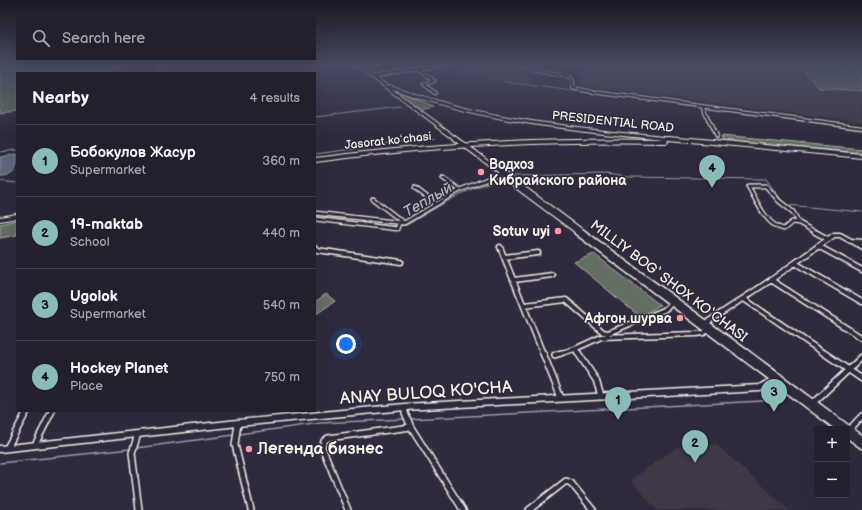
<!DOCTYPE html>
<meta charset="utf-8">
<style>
:root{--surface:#23202e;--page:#2f2d3a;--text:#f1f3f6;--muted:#a3a3aa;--line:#403e4a;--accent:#8bbbb9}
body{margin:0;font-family:"Balsamiq Sans",sans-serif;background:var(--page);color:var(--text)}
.controls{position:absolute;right:12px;bottom:12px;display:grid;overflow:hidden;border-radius:0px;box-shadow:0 4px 16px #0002}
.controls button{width:36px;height:36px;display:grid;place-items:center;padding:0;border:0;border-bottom:1px solid var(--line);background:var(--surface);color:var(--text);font:20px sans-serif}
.you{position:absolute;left:346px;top:344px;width:14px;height:14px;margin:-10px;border:3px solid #fff;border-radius:50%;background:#1a73e8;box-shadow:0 0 0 6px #1a73e833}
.badge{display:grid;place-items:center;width:26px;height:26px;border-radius:50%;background:var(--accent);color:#111;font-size:13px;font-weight:700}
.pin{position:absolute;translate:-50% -33px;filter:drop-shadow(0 1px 2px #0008)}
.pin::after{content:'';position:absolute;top:21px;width:14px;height:12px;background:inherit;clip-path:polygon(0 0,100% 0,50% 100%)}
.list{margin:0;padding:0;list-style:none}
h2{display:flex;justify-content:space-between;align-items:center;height:52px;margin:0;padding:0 16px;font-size:17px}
h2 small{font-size:13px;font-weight:400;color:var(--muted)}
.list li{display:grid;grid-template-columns:26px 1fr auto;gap:12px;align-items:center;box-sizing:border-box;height:72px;padding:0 16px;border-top:1px solid var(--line)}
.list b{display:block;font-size:15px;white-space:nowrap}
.list p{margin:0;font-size:13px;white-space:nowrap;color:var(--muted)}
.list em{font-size:13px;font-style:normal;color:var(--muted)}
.icon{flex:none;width:22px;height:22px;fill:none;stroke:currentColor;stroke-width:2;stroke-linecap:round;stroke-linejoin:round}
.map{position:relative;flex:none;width:862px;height:510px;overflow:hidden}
.search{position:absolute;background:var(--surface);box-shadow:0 4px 16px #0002;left:16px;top:16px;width:300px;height:44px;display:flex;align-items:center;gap:10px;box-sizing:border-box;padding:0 14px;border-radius:0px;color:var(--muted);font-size:15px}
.panel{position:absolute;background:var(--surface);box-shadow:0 4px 16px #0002;left:16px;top:72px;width:300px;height:340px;border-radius:0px}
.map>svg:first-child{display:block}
</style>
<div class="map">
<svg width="862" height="510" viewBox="0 0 862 510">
<rect width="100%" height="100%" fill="#2f2a3d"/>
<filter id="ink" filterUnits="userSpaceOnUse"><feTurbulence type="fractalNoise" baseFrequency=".025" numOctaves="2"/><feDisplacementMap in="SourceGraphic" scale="8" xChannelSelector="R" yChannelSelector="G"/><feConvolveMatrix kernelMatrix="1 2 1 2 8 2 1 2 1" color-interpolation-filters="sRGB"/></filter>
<g filter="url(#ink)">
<!-- built -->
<path fill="#413846" d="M463,65H502L520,68L532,77L529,85L463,77L455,67Z
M581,65H797L817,88L862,91V122L582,86L584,68H580Z
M716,444L789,510H657L630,480L677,447Z"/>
<!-- green -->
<path fill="#646e62" stroke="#acb0a5" d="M18,65H124C117,77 34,73 17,73V111L0,113V72L12,66Z
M797,65H862V91L819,88Z
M390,88L428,104L433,107L421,110Z
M721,136L862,149V153L723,141Z
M17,220V235L0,238V224Z
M594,254L660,305L640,317L574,262Z
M326,294L335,301L315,315V302Z"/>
<!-- water -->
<path fill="#5b667e" stroke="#989ea8" d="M17,154C17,168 17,176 0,176V157Z"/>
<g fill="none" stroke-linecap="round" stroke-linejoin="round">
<!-- stream-far1 -->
<path stroke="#989ea8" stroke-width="1" d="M505,82L862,129
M315,117L401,107
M0,152L17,150
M315,154L436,138
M514,176L606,174L628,177L766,179L783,202
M0,181L17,183
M787,205L862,212
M315,217L396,226
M399,226L407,225C438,207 467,187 502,179"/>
<!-- stream -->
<path stroke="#989ea8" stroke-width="1.5" d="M410,419L763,401
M239,434L321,423L405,419
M136,448L234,435
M0,463L130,449"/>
<defs>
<path id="street-far3" d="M515,65L532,68
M533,65L532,69L569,76L573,81V88L593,92L862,127
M157,68L159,65
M419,69L434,81L424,84L435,93
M372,77L444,65
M702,106L716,136"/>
<path id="street-far2" d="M443,178L460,190
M748,186H766L779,201L793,212L799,223L792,222L784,229C766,226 757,201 748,186Z
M415,188L435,203
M373,199L404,223
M315,213L404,223L460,190L500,174
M315,219L397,229L399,223
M799,223L817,233"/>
<path id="street-far1" d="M815,232L828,239
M854,242L862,247
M818,246L862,270
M500,247L543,354
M315,248L317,250L401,262
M504,257L538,253
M795,263L862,302
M514,280L552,275
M771,280L862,338
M744,299L825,354
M524,305L566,300L603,332L608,333L664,310L672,303
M706,323L771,280L834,235H840L851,241L862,242
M575,349L579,354
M558,354L575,349L601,337L696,334L704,333L708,330"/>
<path id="street" d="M543,353L561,398
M578,353L596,380L601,396
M824,353L862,379
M555,355L561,353
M813,403L862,357
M405,407V413L411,427L463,510
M238,423L235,445L251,510
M849,430L862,416
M138,434L132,453L139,510
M35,445L52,411
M7,448L27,411
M348,510L322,447L324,441L328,438L411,427
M529,510L566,481L571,483L593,510"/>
<path id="secondary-far3" d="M357,65L457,139
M389,86C482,122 581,130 680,139"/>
<path id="secondary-far2" d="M455,138L584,233
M669,138L862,156
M315,160C432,144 548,139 666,141
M500,174L579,233
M0,219L17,216"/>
<path id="secondary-far1" d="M577,232L740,354
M582,232L748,354"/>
<path id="secondary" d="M739,353L840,429
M746,353L862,439
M847,434L862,445
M0,449L238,423L405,407L760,388L779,377"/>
</defs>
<!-- street-far3 casing -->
<use href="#street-far3" stroke="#f4f1e8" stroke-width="4.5"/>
<!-- street-far2 casing -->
<use href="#street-far2" stroke="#f4f1e8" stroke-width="5.5"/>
<!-- street-far1 casing -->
<use href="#street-far1" stroke="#f4f1e8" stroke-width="7"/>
<!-- street casing -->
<use href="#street" stroke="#f4f1e8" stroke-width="8"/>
<!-- secondary-far3 casing -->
<use href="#secondary-far3" stroke="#f4f1e8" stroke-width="5"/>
<!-- secondary-far2 casing -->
<use href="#secondary-far2" stroke="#f4f1e8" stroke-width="6"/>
<!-- secondary-far1 casing -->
<use href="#secondary-far1" stroke="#f4f1e8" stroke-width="8"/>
<!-- secondary casing -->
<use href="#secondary" stroke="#f4f1e8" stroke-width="9"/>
<!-- street-far3 -->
<use href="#street-far3" stroke="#2f2a3d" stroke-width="2.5"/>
<!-- street-far2 -->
<use href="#street-far2" stroke="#2f2a3d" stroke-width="3"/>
<!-- street-far1 -->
<use href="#street-far1" stroke="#2f2a3d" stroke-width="4"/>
<!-- street -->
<use href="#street" stroke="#2f2a3d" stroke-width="5"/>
<!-- secondary-far3 -->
<use href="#secondary-far3" stroke="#2f2a3d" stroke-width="3"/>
<!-- secondary-far2 -->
<use href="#secondary-far2" stroke="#2f2a3d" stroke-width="4"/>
<!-- secondary-far1 -->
<use href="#secondary-far1" stroke="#2f2a3d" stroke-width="5"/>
<!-- secondary -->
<use href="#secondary" stroke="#2f2a3d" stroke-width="6"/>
</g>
</g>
<!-- sky -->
<linearGradient id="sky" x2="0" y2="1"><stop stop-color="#1a1722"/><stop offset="0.47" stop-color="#474a62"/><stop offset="1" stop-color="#474a62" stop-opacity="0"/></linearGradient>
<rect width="862" height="137" fill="url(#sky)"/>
<!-- markers -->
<g fill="#ff9aa2" stroke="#2f2a3d" stroke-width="1.5">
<circle cx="481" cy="172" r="4"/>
<circle cx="558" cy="231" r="4"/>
<circle cx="680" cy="318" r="4"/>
<circle cx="249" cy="449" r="4"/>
</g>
<g text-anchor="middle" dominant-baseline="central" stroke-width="3" stroke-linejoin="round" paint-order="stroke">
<!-- far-street labels -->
<g font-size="12" fill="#f4f1e8" stroke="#2f2a3d">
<text transform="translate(613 122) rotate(6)">PRESIDENTIAL ROAD</text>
<text transform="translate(388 141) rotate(-6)">Jasorat koʻchasi</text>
</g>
<!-- poi labels -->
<g font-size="14" font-weight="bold" fill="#f4f1e8" stroke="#2f2a3d" text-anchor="end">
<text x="489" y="164" text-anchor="start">Водхоз<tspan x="489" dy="16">Кибрайского района</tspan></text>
<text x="550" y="231">Sotuv uyi</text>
<text x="672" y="318">Афгон шурва</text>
</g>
<!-- street labels -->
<g font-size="14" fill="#f4f1e8" stroke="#2f2a3d">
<text transform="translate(669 281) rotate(37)">MILLIY BOG‘ SHOX KO‘CHASI</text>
</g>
<!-- water labels -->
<g font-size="15" font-style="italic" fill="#afb2b8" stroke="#2f2a3d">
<text transform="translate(428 200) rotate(-30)">Теплый</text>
</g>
<!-- near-street labels -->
<g font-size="17" fill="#f4f1e8" stroke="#2f2a3d">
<text transform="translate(426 393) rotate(-4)">ANAY BULOQ KO'CHA</text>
</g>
<!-- near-poi labels -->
<g font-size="17" font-weight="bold" fill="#f4f1e8" stroke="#2f2a3d" text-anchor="start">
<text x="257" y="449">Легенда бизнес</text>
</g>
</g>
</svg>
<div class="controls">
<button>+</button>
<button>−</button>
</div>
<div class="you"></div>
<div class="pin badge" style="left:618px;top:420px">1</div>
<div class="pin badge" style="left:695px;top:463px">2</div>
<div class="pin badge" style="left:774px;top:412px">3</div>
<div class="pin badge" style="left:712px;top:188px">4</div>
<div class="search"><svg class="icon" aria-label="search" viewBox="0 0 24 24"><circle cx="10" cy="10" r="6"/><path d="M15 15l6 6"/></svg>Search here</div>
<section class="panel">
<h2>Nearby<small>4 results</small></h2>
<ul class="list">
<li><span class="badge">1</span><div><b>Бобокулов Жасур</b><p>Supermarket</p></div><em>360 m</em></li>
<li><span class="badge">2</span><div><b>19-maktab</b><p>School</p></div><em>440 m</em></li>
<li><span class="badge">3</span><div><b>Ugolok</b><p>Supermarket</p></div><em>540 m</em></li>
<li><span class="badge">4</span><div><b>Hockey Planet</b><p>Place</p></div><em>750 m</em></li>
</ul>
</section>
</div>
